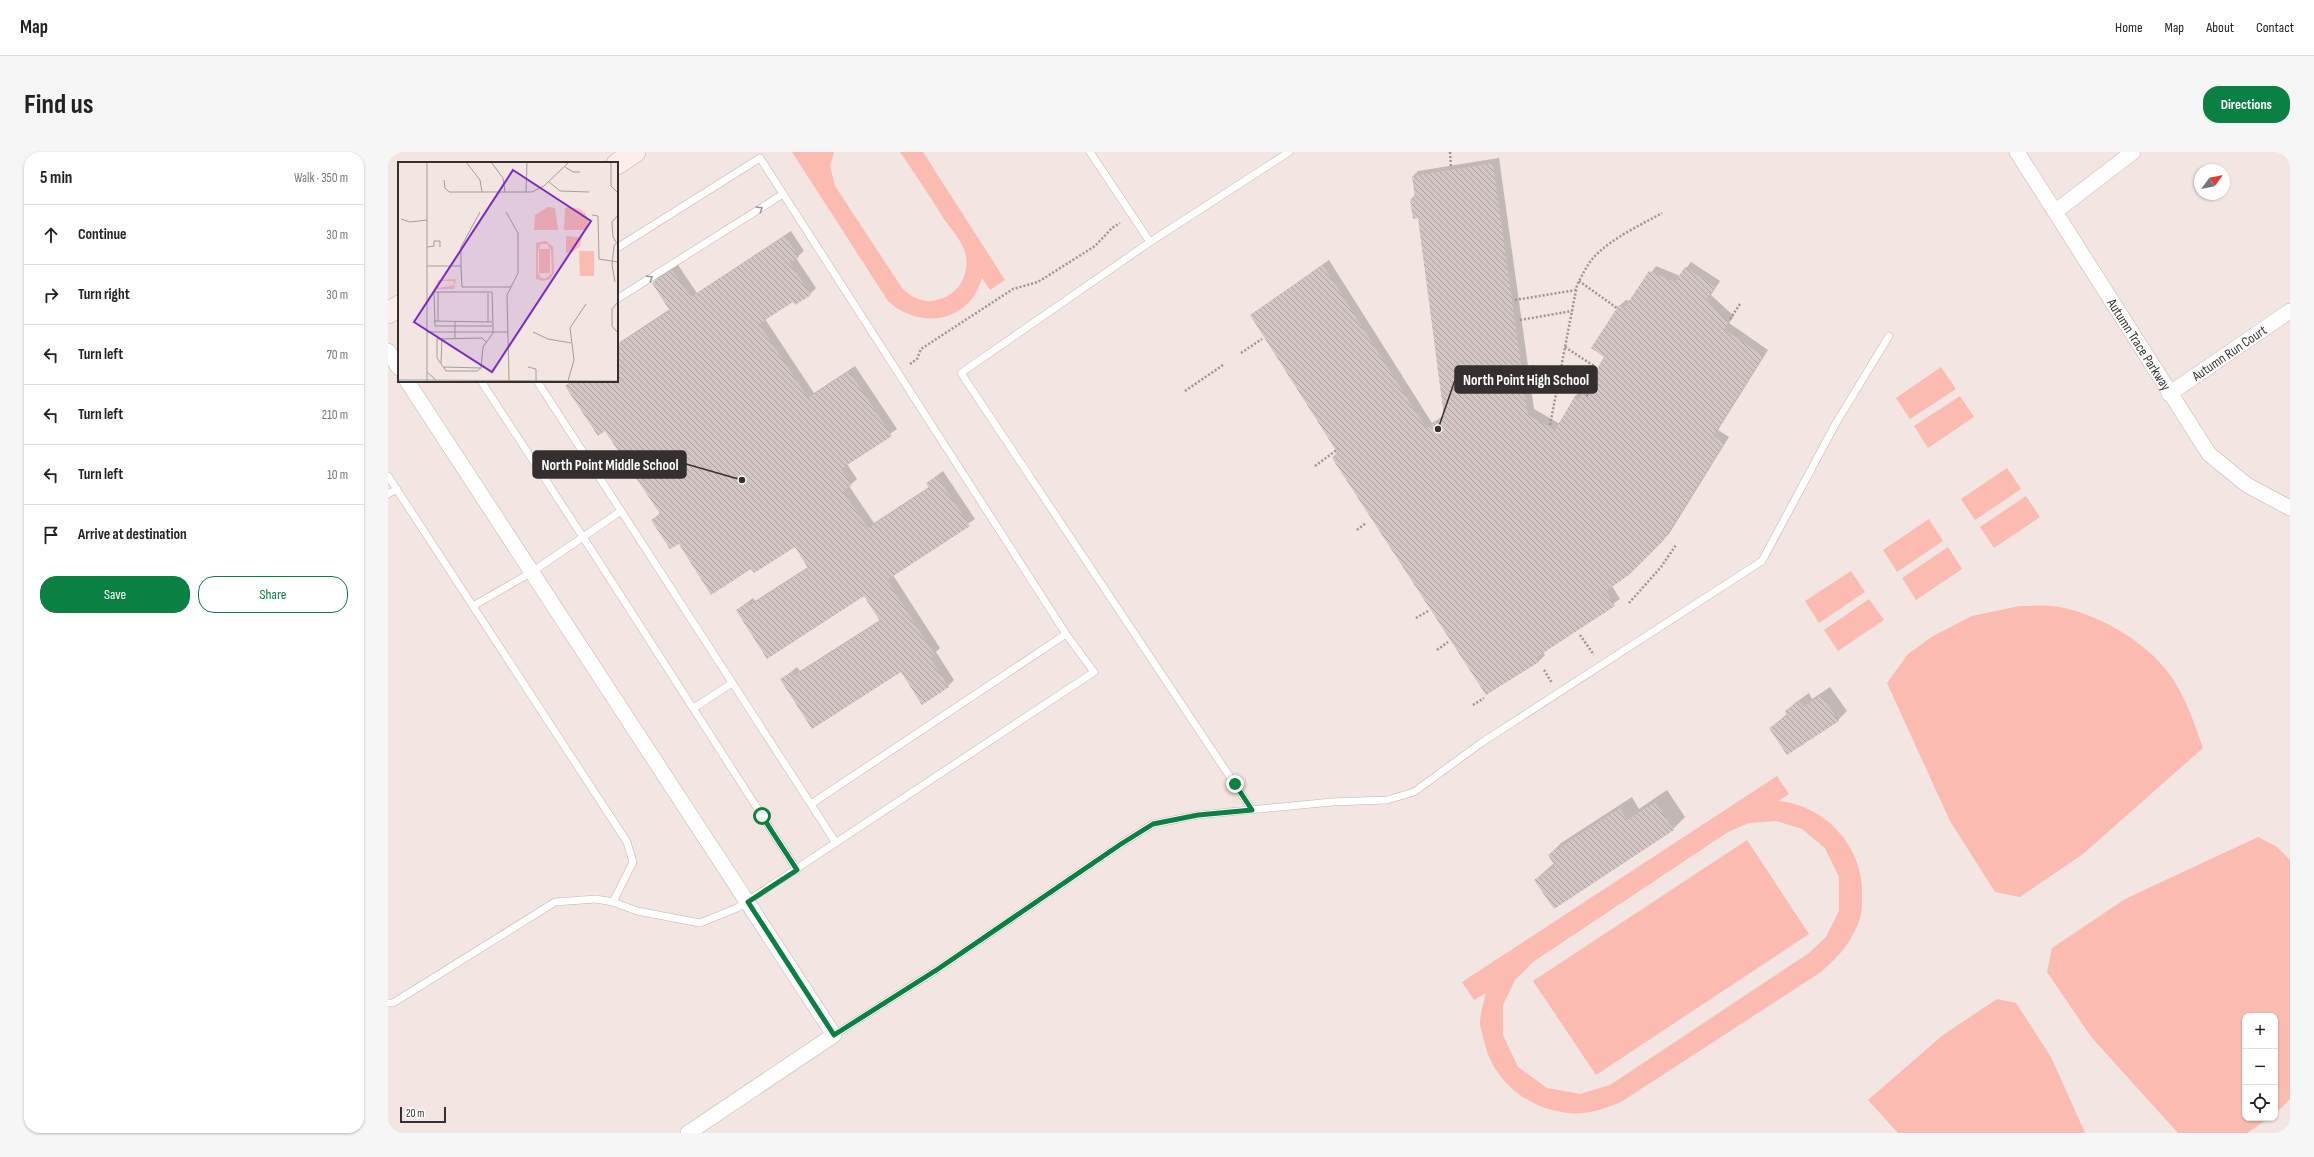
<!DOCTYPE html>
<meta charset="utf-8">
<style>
:root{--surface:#fff;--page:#f6f6f6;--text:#222;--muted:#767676;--line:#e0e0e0;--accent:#0b8043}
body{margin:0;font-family:"Sofia Sans Condensed",sans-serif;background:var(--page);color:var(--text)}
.controls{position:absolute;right:12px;bottom:12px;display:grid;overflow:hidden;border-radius:8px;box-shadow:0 1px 3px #0004}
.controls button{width:36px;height:36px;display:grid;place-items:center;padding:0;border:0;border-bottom:1px solid var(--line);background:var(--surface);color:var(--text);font:20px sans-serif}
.compass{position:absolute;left:1806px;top:12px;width:36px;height:36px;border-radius:50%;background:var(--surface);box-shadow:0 1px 3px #0004;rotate:57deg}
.scale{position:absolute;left:12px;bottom:10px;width:46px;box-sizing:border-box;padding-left:4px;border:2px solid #35302f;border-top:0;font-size:11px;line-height:14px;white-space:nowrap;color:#35302f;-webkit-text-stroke:3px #fff;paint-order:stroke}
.stop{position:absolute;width:12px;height:12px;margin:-9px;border:3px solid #0b8043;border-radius:50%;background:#fff}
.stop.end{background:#0b8043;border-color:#fff;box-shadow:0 1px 4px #0008}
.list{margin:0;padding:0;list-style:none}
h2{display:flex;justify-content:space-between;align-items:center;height:52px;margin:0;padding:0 16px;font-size:17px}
h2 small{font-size:13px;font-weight:400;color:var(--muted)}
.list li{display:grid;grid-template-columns:26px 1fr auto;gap:12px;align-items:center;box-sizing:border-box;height:60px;padding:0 16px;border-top:1px solid var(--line)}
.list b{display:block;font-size:15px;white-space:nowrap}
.list em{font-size:13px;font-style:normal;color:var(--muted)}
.actions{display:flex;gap:8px;padding:12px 16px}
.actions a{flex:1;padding:9px 0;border:1px solid var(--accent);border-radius:16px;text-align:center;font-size:14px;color:var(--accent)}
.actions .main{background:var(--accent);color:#fff}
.icon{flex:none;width:22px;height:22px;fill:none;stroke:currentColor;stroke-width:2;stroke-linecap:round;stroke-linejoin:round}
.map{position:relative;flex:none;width:1902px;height:981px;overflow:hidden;border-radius:16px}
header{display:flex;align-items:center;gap:24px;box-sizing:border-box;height:56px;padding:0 20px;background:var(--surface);border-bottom:1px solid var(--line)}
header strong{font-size:19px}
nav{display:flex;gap:22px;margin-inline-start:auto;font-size:14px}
.intro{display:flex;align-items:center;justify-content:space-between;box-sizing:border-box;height:96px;padding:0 24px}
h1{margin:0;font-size:28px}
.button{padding:10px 18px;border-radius:16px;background:var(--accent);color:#fff;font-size:14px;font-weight:700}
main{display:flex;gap:24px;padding:0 24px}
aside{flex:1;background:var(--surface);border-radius:16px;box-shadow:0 1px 3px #0004}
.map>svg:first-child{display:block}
</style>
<header>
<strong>Map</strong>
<nav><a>Home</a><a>Map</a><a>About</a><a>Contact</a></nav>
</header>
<div class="intro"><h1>Find us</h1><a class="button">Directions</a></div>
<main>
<aside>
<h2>5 min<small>Walk · 350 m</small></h2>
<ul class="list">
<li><svg class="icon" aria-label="ahead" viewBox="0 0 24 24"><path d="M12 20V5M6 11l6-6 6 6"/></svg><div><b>Continue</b></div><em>30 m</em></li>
<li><svg class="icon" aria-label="right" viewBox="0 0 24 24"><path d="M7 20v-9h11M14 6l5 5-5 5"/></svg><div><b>Turn right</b></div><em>30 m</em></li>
<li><svg class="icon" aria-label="left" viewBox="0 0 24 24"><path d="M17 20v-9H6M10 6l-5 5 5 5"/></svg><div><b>Turn left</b></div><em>70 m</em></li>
<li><svg class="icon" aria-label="left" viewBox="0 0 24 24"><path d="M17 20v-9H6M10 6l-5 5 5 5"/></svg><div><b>Turn left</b></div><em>210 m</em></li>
<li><svg class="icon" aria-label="left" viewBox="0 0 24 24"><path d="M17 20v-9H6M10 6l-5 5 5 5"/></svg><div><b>Turn left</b></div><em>10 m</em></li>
<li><svg class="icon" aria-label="arrive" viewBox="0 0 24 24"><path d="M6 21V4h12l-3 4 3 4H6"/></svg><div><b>Arrive at destination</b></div></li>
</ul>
<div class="actions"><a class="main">Save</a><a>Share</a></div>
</aside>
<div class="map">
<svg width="1902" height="981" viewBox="0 0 1902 981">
<defs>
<pattern id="building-back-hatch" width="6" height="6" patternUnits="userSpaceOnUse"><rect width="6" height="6" fill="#d2c5c3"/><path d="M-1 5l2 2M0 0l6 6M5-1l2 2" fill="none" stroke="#aba09f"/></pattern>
</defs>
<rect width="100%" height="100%" fill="#f2e5e2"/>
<!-- grass -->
<path fill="#fbbbb1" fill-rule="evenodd" d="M404,0H446L442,14L447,34L514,136C525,147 537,152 552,147C571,141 581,123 578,104C575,90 564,78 556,67C542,44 527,22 512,0H535L617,128L602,138L594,126C591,135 588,143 581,150C559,174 522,170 500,149Z
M1553,215L1568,237L1522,267L1508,246Z
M1572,244L1586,265L1540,296L1526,274Z
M1619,316L1633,337L1587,368L1573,347Z
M1638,344L1652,365L1606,396L1592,375Z
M1541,367L1555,389L1509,420L1495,398Z
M1560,395L1574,417L1528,448L1514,426Z
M1463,419L1477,440L1431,471L1417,449Z
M1481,447L1496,468L1450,499L1436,478Z
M1632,454C1642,454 1653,453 1663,454C1705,458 1758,489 1782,523C1798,545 1806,571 1815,596L1695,702L1632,745L1607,740L1562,669L1499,531L1520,502L1545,484L1584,464Z
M1389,624L1401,642L1391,649C1439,654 1477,697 1474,745C1474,752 1474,760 1472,767C1462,792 1453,802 1433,820L1233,950C1216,957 1198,963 1180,961C1140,957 1105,929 1096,889C1095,883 1092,877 1092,871C1092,861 1096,850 1098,841L1086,848L1074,830ZM1388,669L1414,677L1437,696L1451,725V759L1438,785L1421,801L1222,933L1192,942L1159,936L1130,915L1115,883V853L1127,828L1145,810L1340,680L1361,671Z
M1870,685L1889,695L1902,708V947L1887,962V864H1857V966H1881L1859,981H1790L1704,886L1659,820L1664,796L1737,747Z
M1359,688L1421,782L1208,923L1145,829Z
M1609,847L1628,851L1663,905L1697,981H1510L1480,948L1555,883Z"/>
<!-- shadow -->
<path fill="#0003" d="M1111,6L1146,257L1172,272L1187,244L1193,239L1196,241L1218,205L1232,153L1238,148L1242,149L1268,114L1292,124L1303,110L1332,129L1323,143L1346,164L1341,171L1380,198L1330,278L1341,285L1281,382L1241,422L1224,434L1232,447L1155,500L1157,503L1151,509L1099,542L951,300L863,163L941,108L1044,271L1057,263L1030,65L1023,47L1027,43L1025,24L1030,19Z
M403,79L416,99L408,106L428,136L422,142L405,148L377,167L426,241L467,214L509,277L459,312L469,327L461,334L486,371L541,335L539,331L555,319L587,367L505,423L552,496L548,500L566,528L560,534L513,518L393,528L409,515L412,519L492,468L477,443L349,458L365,446L367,449L420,415L407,393L364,416L291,390L265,368L272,361L218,277L178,234L183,229H229V192L282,157L265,131L271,125L290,113L309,141Z
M1442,535L1459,559L1450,568L1382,576L1399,562L1398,559L1407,551L1421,541L1424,547Z
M1279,638L1297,665L1285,677L1147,728L1166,711L1161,703L1173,691L1244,645L1251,657Z"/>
<!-- building -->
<path fill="url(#building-back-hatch)" d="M1105,11L1140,263L1167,278L1187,244L1191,247L1216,205L1203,196L1231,153L1237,155L1261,119L1287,130L1297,115L1327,135L1318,149L1341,170L1336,177L1375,204L1325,284L1336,291L1275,389L1242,422L1218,439L1227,454L1149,505L1151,510L1098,543L944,306L949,300L862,163L935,113L1038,276L1056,265L1030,66L1025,67L1022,47L1027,46L1024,24Z
M397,84L411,105L402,111L423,143L407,153L405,150L371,172L420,246L461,219L504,284L453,317L464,333L455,339L480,376L541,336L538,331L549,324L582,374L499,428L547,503L542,506L561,535L534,553L513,520L424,577L392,527L403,520L406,524L492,469L476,444L379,507L348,458L359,451L361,454L420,416L407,395L366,421L363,417L323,443L291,392L282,397L263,368L272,362L217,279L210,284L177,234L184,229H229V193L282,159L264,131L284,118L303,145Z
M1433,543L1451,569L1399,603L1381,576L1399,564L1397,559L1411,549L1415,555Z
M1267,650L1286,678L1166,757L1146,728L1167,714L1160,703L1232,656L1239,668Z"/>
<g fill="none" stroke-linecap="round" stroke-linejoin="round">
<defs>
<path id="lane" d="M702,0L762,90L901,0
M762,90L573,221L864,658
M229,147L395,42
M93,229L195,385L409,718
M149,229L448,691
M0,324L239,690L245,710L225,750
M0,342L9,337
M85,454L144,420L233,359
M306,556L344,531
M423,652L678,482
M0,851H5L167,750L208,747L225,750L249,759L312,771L349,756L706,520L678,482L372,6L229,96
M446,883L550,817L733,692L765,672L810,663L944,650L999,648L1026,640L1093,591L1374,409L1448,271L1501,184"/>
<g id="street">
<path id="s1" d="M1629,0L1821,302L1859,333L1902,356"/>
<path d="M1668,59L1745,0"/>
<path d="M0,199L11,216"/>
<path d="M19,229L446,883L300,981"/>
<path id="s2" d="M1781,242L1902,159"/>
</g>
<path id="secondary" d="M229,12L247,0
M0,161L11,154"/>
</defs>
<!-- lane casing -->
<use href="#lane" stroke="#c2b5b3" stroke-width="8"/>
<!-- street casing -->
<use href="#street" stroke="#c2b5b3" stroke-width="16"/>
<!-- secondary casing -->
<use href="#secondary" stroke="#c2b5b3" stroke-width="22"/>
<!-- path -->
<path stroke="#9e9592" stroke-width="2.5" stroke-dasharray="2 2" stroke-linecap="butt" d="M1062,0L1063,16
M1191,129L1229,156
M1127,148L1188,138
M1342,167L1352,152
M1132,168L1184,159
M1177,195L1206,214
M853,201L874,187
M522,212L529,207L533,197L625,137L650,130L707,94L724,76L732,71
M1145,213L1147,237L1170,233
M1171,226L1201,244
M797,239L835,213
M1162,273L1189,133C1195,122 1200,110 1210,101C1228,84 1253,73 1274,61
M927,314L950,297
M969,378L978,371
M1241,451L1273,415L1288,393
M1028,466L1040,459
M1192,483L1206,503
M1049,498L1060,490
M1156,518L1164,531
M1085,553L1096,546"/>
<!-- lane -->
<use href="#lane" stroke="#fff" stroke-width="7"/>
<!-- street -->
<use href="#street" stroke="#fff" stroke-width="15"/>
<!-- secondary -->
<use href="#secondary" stroke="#feedeb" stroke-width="21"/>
</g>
<!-- one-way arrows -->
<defs><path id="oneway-chevron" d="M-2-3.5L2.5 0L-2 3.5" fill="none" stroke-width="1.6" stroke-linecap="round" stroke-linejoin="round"/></defs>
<g stroke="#9a9897">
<use href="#oneway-chevron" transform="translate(372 57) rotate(-32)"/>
<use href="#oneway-chevron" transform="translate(262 126) rotate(-32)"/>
</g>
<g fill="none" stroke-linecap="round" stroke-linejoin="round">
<!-- route -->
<path stroke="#0b8043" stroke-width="5" d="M374,664L409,718L360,750L446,883L550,817L733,692L765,672L810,663L864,658L847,632"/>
</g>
<g text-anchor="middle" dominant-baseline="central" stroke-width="4" stroke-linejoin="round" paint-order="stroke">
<!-- street labels -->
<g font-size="14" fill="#35302f" stroke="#fff">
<text stroke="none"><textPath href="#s1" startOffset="228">Autumn Trace Parkway</textPath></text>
<text stroke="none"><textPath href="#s2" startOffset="73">Autumn Run Court</textPath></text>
</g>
</g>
<!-- overview -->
<g transform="translate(10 10)">
<rect width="220" height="220" fill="#f2e5e2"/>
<path d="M150,45L157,46L160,68H136L137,53ZM171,45L182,47L187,51L190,58L189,68H166L167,46ZM168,74L184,76L182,84L175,90L168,91ZM148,79L155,85L156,111L152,117L145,119L138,117V81ZM143,82H149L153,88L154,111L147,117L142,115L140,110V88ZM141,87H152V111H141ZM181,89H196V114H182ZM58,117L56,127H37L40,118ZM42,119H55L57,123L41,126L39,122Z" fill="#fbbbb1" fill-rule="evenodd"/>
<path fill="none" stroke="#a69d9a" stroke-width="1" d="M29,0V219M68,0L82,18L84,30M93,0L105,16L107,30M213,0V24L220,31M167,5L175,10H182M46,18L47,26L51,30H134L146,24L171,0M151,20L162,29L191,30M128,30L129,0M108,50L120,71V111L109,133L111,218M194,53L200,54L201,97L220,100M3,57L12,60L29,58M218,80L215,75L214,60L220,53M29,85L36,84V79H42V85M29,104H63V85L82,50M63,104L64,125H113M217,120L214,103L216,84L220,79M90,131V160M220,140L214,147V164L220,171M36,159L94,160M40,159V130M29,170H110M135,170L150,177L173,181M57,176V160M88,180L84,176L39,177V196L48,209H79L83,206L85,185L95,171V164L94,130H36L37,164H95M43,201L44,176M46,205L83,206M130,205L138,207V219M29,210L38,218M0,218L220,219M170,219L176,198L172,166L188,142"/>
<path fill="#7b2cbf" fill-opacity="0.15" stroke="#7b2cbf" stroke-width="2" d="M115,8L193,59L94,210L16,160Z"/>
<rect width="220" height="220" fill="none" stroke="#35302f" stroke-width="2"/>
</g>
<!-- callouts -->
<path fill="none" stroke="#35302f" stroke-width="1.5" d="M1050 277L1067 228M354 328L298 312"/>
<g fill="#35302f" stroke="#fff" stroke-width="1.5">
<circle cx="1050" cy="277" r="4"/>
<circle cx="354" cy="328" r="4"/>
</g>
<g fill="#35302f" stroke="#35302f" stroke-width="1.5">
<rect x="1067" y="214" width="142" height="27" rx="4"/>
<rect x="145" y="299" width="153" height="27" rx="4"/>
</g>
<g font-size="15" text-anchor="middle" font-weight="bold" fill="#fff">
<text x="1138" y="233">North Point High School</text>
<text x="222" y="318">North Point Middle School</text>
</g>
</svg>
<div class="controls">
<button>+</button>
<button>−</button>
<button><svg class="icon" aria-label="locate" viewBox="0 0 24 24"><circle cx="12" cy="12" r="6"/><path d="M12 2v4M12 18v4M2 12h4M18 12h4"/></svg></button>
</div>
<svg class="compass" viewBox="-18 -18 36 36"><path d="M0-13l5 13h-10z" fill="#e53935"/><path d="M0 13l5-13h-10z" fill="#767676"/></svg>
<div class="scale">20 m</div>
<div class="stop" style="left:374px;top:664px"></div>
<div class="stop end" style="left:847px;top:632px"></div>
</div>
</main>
